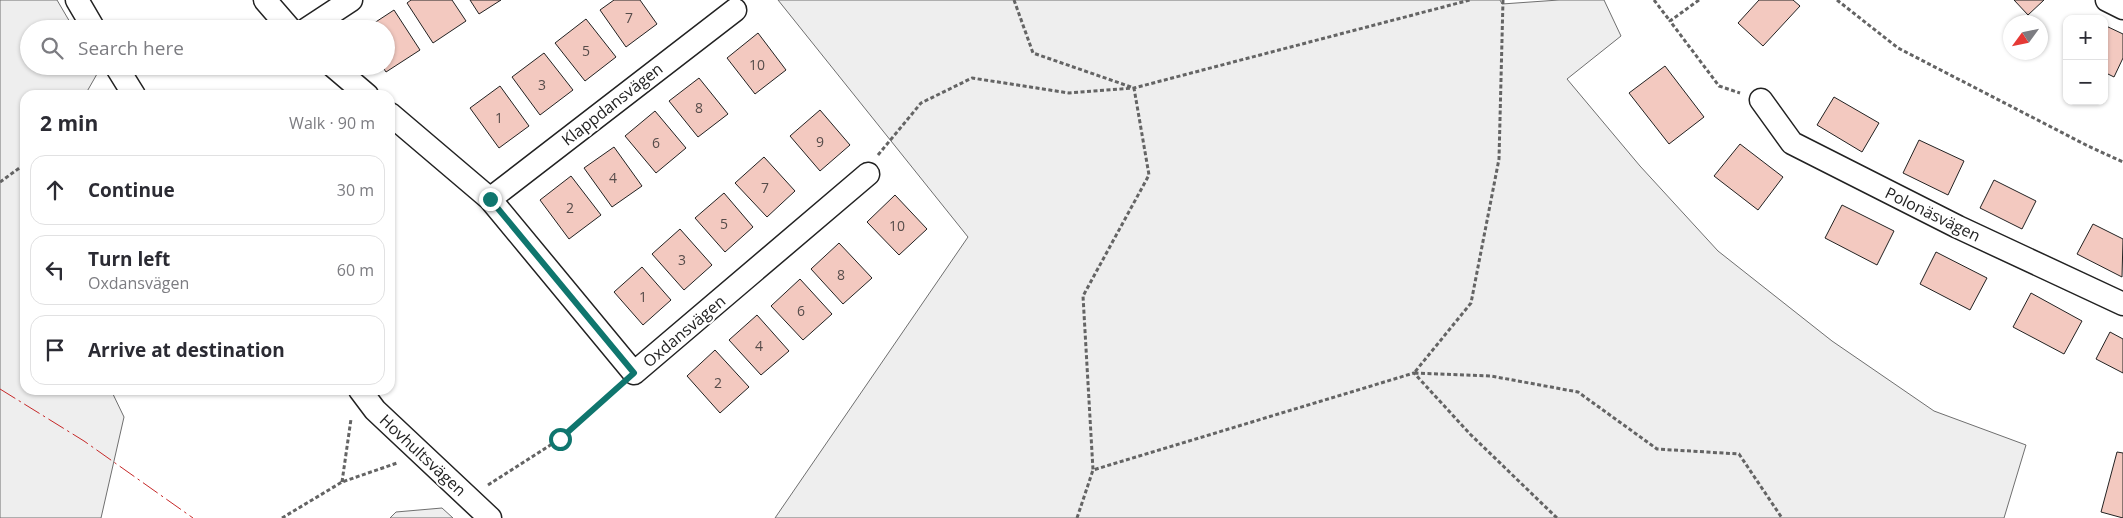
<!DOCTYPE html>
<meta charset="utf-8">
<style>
:root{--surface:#fff;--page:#f7f7f7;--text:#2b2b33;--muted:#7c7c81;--line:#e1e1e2}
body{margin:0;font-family:"Open Sans",sans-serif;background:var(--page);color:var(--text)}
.controls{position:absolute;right:15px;top:15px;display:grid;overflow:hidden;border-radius:10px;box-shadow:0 1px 4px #0004}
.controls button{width:45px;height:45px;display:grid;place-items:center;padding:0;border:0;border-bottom:1px solid var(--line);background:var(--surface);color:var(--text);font:25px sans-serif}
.compass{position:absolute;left:2003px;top:15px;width:45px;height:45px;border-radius:50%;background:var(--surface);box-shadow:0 1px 4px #0004;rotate:237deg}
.stop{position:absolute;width:15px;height:15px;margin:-11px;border:4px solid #0f766e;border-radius:50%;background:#fff}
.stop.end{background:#0f766e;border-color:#fff;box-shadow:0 1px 5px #0008}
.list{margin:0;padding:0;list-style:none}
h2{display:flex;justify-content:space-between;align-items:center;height:65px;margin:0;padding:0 20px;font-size:21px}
h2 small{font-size:16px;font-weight:400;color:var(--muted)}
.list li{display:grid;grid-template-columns:32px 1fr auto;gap:15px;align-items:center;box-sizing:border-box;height:70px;margin:0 10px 10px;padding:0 10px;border:1px solid var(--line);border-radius:15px}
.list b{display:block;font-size:19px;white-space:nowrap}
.list p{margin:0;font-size:16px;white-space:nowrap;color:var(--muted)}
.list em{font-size:16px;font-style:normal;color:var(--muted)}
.icon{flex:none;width:28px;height:28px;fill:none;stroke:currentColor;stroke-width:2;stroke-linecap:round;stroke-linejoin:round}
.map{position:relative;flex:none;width:2123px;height:518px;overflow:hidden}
.search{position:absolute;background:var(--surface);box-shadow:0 1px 4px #0004;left:20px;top:20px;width:375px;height:55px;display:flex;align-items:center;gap:12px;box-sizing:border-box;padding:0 18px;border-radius:28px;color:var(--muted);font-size:19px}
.panel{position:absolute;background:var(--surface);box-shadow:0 1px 4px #0004;left:20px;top:90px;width:375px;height:305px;border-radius:15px}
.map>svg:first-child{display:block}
</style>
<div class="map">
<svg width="2123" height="518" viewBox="0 0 2123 518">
<rect width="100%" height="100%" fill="#fff"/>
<!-- green -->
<path fill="#eee" stroke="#6f6f6f" d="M0,0H57L74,29H29V66H96L97,74L85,95H25V390H111L124,417L101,518H0Z
M778,0H1500L1502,4L1559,0H1604L1621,36L1567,79L1640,166L1718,251L1832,341L1934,411L2026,445L2004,518H775L968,237Z
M442,508L453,518H390L396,512Z"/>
<!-- building -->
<path fill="#f3c9c0" stroke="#222" d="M411,0H452L466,21L433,43L407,3Z
M470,0H501L479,14Z
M614,0H640L657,24L626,47L600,10Z
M1759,0H1793L1800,6L1763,46L1738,23Z
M2014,0H2044L2028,15Z
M394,10L420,50L386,72L382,66H386V29H365Z
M586,19L616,57L585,81L555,43Z
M2104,25L2123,34V58L2114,77L2104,72Z
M758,33L786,70L755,94L727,58Z
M544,53L573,90L540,115L512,77Z
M1665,66L1704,117L1669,144L1629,93Z
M699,78L728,114L698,137L669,101Z
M500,86L529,126L499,148L470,108Z
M1834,97L1879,123L1862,152L1817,125Z
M820,110L850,145L820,171L790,136Z
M655,111L686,148L656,173L625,136Z
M1919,140L1964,161L1948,195L1903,173Z
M1740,144L1783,177L1758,210L1714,176Z
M614,147L642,186L612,207L584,168Z
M764,157L795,191L767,217L735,183Z
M571,176L601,215L569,239L540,200Z
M1994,180L2036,201L2022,229L1980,208Z
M724,193L753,227L725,252L695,218Z
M895,195L927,229L899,255L867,222Z
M1842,205L1894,231L1877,265L1825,238Z
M2093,224L2123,239L2122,277L2077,254Z
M680,229L712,265L684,290L652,254Z
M839,243L872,278L843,304L811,269Z
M1936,252L1987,278L1970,310L1920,284Z
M642,267L671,300L643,325L614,292Z
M800,279L832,314L803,340L771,306Z
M2031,293L2082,321L2064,354L2013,327Z
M757,315L789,351L761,375L729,340Z
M2110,332L2123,339V373L2096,359Z
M715,350L749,387L720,413L687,376Z
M2117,452L2123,453V518L2101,512Z"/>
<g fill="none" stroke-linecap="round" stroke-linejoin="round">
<defs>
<path id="minor" d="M77,0L94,29
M265,0L290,29
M2107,0L2123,8
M307,29L351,0
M116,66L134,95
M333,66L367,95
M1761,100L1792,143L1958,227L2123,304
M390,114L490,199L634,373L868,174
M490,199L735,10
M360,390L375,410L490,518"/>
</defs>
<!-- minor casing -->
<use href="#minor" stroke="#222" stroke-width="25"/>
<!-- path -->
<path stroke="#646464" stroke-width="3" stroke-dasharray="4 2.5" stroke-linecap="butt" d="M1014,0L1033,53L1134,88L1149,175L1083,296L1093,470L1414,373L1470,434L1557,518
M1503,0L1499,159L1471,303L1414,373L1491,376L1578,392L1657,449L1739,454L1782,518
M1654,0L1670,21
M1699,0L1670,21L1719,86L1740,93
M1837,0L1898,48L2088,146L2123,162
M878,155L921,103L972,78L1069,93L1134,88L1470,0
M0,182L25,164
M342,482L351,419
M488,485L560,439L617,389
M282,518L342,482L397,463
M1077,518L1093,470"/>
<!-- minor -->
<use href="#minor" stroke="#fff" stroke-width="22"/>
<!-- power -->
<path stroke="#c62828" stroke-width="1" stroke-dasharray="18 4 2.5 4" stroke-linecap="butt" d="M0,389L84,441L193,518"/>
</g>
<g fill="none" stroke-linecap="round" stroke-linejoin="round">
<!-- route -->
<path stroke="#0f766e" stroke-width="6" d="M490,199L634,373L560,439"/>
</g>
<g text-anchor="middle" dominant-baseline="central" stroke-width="4" stroke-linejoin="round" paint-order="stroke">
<!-- number labels -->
<g font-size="14" fill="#564c4a">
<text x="629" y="17">7</text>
<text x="586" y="50">5</text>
<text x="757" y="64">10</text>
<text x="542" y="84">3</text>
<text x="699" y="107">8</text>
<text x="499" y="117">1</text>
<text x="820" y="141">9</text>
<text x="656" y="142">6</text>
<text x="613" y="177">4</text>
<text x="765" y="187">7</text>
<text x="570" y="207">2</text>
<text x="724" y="223">5</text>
<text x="897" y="225">10</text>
<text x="682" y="259">3</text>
<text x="841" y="274">8</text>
<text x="643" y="296">1</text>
<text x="801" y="310">6</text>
<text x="759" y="345">4</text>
<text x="718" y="382">2</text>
</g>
<!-- street labels -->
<g font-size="16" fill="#222" stroke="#fff">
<text transform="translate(612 104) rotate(-38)">Klappdansvägen</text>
<text transform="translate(1933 214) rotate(26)">Polonäsvägen</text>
<text transform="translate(684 331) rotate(-40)">Oxdansvägen</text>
<text transform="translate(423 455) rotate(43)">Hovhultsvägen</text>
</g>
</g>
</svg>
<div class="controls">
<button>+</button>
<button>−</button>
</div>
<svg class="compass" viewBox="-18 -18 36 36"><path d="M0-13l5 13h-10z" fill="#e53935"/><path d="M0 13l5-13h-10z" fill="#7c7c81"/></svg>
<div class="stop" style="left:560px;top:439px"></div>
<div class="stop end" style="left:490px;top:199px"></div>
<div class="search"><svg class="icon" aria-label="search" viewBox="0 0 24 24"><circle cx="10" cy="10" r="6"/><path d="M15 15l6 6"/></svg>Search here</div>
<section class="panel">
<h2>2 min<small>Walk · 90 m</small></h2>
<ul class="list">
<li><svg class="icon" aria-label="ahead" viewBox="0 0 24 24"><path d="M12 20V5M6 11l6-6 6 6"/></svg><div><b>Continue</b></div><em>30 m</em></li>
<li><svg class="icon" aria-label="left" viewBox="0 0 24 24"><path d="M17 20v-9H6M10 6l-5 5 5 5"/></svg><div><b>Turn left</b><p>Oxdansvägen</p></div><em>60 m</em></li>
<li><svg class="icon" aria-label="arrive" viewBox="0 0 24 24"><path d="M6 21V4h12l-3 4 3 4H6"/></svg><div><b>Arrive at destination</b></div></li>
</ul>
</section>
</div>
